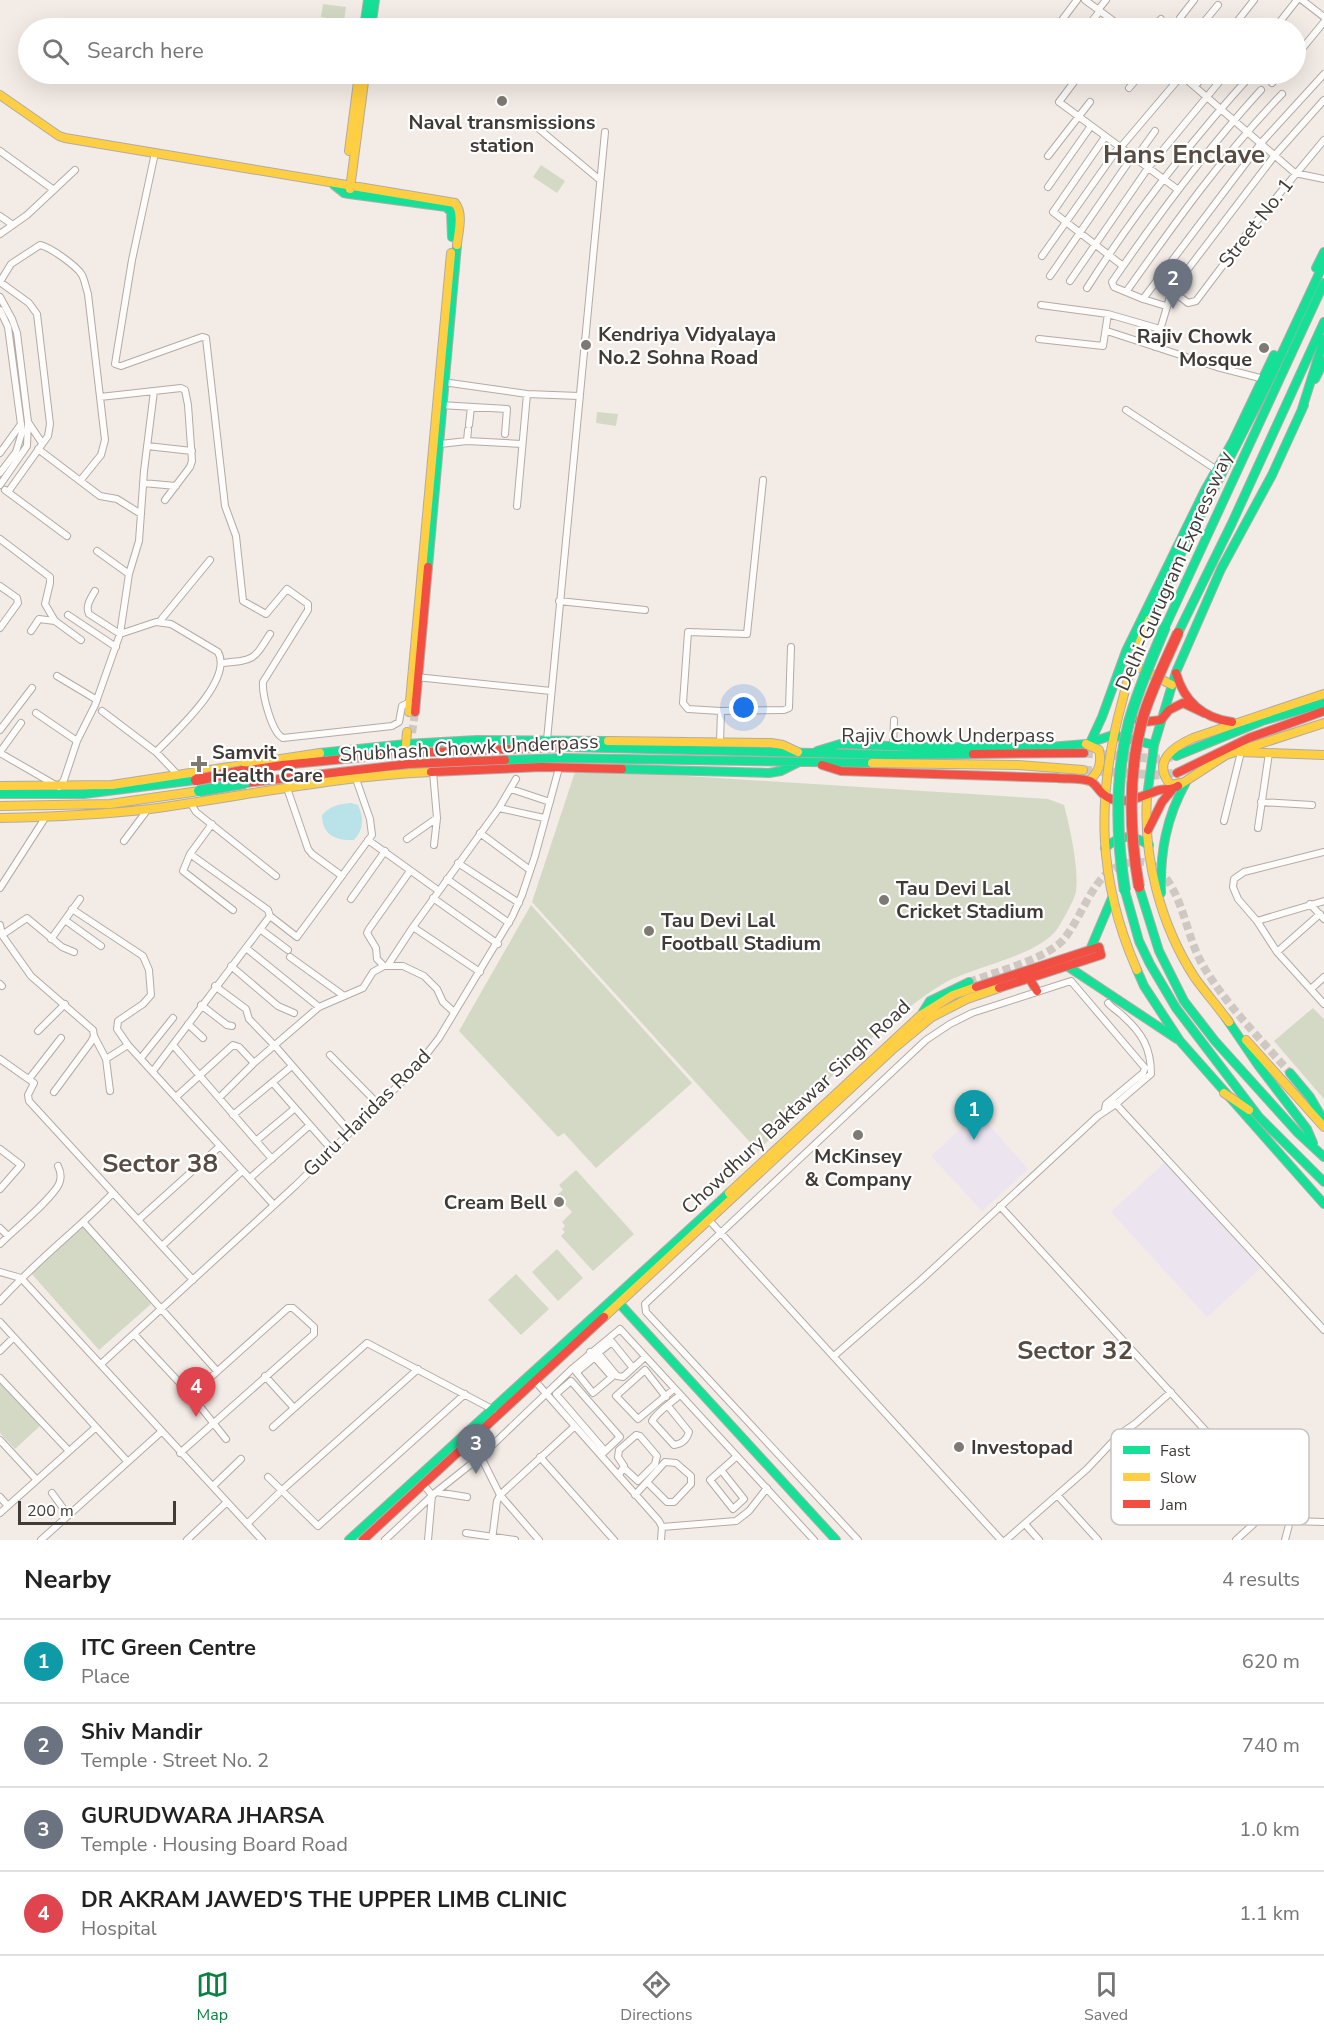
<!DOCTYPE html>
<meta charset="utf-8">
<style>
:root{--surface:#fff;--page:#f6f6f6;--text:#222;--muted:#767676;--line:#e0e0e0;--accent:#0b8043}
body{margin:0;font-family:"Nunito Sans",sans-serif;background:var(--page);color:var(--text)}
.scale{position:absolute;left:18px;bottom:15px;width:158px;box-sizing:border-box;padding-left:6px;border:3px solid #413b37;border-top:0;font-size:16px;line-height:21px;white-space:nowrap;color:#413b37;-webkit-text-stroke:4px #fff;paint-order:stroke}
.you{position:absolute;left:744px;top:708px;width:21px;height:21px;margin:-15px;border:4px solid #fff;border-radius:50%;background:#1a73e8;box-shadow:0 0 0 9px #1a73e833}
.badge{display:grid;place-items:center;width:39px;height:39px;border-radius:50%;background:var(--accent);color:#fff;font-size:20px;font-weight:700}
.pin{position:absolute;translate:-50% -50px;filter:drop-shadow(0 2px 3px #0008)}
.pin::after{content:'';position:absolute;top:32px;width:21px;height:18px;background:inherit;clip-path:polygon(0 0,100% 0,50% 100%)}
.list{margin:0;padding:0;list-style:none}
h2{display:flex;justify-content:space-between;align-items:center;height:78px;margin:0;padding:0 24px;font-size:26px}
h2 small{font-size:20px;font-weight:400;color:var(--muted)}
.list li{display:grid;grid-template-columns:39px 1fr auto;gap:18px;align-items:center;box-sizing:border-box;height:84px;padding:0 24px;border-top:2px solid var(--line)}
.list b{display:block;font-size:22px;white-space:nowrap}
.list p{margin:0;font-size:20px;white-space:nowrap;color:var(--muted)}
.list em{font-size:20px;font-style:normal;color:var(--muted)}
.icon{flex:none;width:33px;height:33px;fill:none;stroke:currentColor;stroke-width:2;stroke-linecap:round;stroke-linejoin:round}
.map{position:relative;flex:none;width:1324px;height:1540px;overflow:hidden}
.search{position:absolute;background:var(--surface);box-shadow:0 6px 24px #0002;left:18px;right:18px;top:18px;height:66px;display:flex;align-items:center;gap:15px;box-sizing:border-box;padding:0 21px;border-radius:33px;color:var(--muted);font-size:22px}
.sheet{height:414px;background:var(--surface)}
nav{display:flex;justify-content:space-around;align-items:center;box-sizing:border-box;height:84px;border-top:2px solid var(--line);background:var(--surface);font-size:16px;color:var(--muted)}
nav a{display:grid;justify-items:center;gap:3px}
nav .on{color:var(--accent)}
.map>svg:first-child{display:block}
</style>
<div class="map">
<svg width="1324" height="1540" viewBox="0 0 1324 1540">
<rect width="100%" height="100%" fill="#f3ebe5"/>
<!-- commercial -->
<path fill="#ece4ee" d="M978,1113L1028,1169L982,1211L931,1156Z
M1165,1162L1261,1268L1207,1317L1111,1212Z"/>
<!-- green -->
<path fill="#d4d9c6" d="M323,4L346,7L344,21L321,17Z
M541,165L565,181L557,193L533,177Z
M597,412L618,414L616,426L596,423Z
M576,769L1048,799L1064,805C1070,828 1079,868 1076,891C1075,899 1063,920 1058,928C1038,957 972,966 941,985C874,1027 815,1095 758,1151L532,902Z
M531,905L692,1083L596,1168L564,1133L558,1137L459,1031Z
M1313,1008L1324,1019V1099L1274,1041Z
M576,1170L634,1234L593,1271L561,1236L565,1232L562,1229L565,1226L562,1222L572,1212L557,1195L563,1190L559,1185Z
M83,1227L151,1304L99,1350L31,1273Z
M557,1249L583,1278L558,1301L532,1272Z
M516,1274L549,1309L521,1335L488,1300Z
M0,1382L40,1426L15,1449L0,1433Z"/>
<!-- water -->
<path fill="#bae3e9" d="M351,803L358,805C364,818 364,829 354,840C336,841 322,835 322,815C330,806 339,804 351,803Z"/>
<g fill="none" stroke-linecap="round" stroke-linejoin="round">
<!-- secondary-tunnel -->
<path stroke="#cfc8c2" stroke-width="8" stroke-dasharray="8 4" stroke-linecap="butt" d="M412,733L415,712
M969,982C995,972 1047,959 1064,939C1079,920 1087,895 1103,877C1114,864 1143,855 1157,868C1183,892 1185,932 1201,962C1224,1003 1260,1038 1290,1073"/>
<!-- primary-tunnel -->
<path stroke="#cfc8c2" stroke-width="9" stroke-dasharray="9 4.5" stroke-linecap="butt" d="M1084,753L1158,759L1172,757
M1083,770L1155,775L1177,773"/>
<defs>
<path id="street" d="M1085,0L1123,28
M1302,0L1324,17
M1098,10L1106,0
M1056,28L1077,0
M1086,28L1100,11
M1152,28L1161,19
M1192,28L1180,18L1194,0
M1199,28L1218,5
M1232,28L1254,0
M1275,28L1297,0
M1296,56L1324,22
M1080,74L1059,102L1177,189
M1180,74L1295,173L1324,179
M1272,83L1280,74
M1195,86L1206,74
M1129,88L1141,74
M539,129L600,180
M1105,137L1053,212L1123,266
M1120,148L1182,75
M0,151L54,190
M155,153L132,260L115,364L121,366L202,337L206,338L225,506L236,536L243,601L266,614L287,589L308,604V610L263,682C262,695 272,733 283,738L392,726L399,722L402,706L410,702
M1048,156L1090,102
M1135,159L1155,131
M1048,187L1091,126
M0,216L13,225
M0,234L27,215L75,170
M1042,256L1119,147
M1050,276L1132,157
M1157,279L1188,303L1196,301L1251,228L1324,140
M1070,281L1148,168L1220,81
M0,282L11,264L40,245C50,247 77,266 82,275C85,281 86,288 88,294L105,440L101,455L80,481
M0,282L29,303L37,314L50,424L48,436L8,492
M1087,288C1136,211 1191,141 1252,74
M1126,292C1175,223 1223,155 1282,94
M0,297L12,319L17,333L28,422L27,446L0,485
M1143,299L1261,143L1324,74
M1166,306L1143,299L1114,287L1112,282C1158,215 1206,150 1261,90
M0,310L8,327L22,432L16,452L0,473
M1108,314L1160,329
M1107,331L1217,367L1264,379
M1039,339L1103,346L1108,314L1041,305
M1155,347L1172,290L1275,155L1324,100
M443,382L527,394L579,396
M100,397L181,388L185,390L188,405L192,461L190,467L165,500
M440,405L507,409L505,434
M1126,410L1220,472
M28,422L42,443
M469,425L471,407
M467,441L468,430
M440,444L467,441L522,444
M147,446L192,451
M38,449L100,496L117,499L141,514
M0,453L21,424
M763,480L747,634L688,632L683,703L688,709L721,711L784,710L789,708L791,647
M143,483L176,486
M5,490L67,536
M517,506L527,394
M0,539L50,577V583L45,604L55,621L81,640
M97,551L129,574
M0,586L17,598L18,603L0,628
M95,591C91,598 85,606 89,614L120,634L156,622L171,624L218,652C234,680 174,733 156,752
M559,601L645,610
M68,615L116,647
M160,621L210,560
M31,631L39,619L55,621
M222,663C254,660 253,661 270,634
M57,676L97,700
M416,677L551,691
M102,711L156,752L177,774
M36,713L77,741
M0,730L32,688
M547,740L605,132
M720,742L721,711
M893,746L894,720
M0,752L21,723
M0,753L59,787L64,780L77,741L95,705L120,634L129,574L139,541L144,471L154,391
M433,772L437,818L434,845
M287,788L308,849L312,854L342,876
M511,789L550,802
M190,802L196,812L276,876
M1261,802L1312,805
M499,808L544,818
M1224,821L1241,752
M212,824L190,854L183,871L233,910
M1258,828L1269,753
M480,833L530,870
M407,839L437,818
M368,840L439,891
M124,841L148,809
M1324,852L1244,872L1234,879L1233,887L1238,899L1257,921L1277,952L1324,1004
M190,854L268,910L270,916L297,937L372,835L370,819L356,779
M458,863L519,903
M447,879L509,923
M0,888L45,818
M433,898L498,944
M351,899L385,851
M1310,904L1324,919
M72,909L143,956L149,970L151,995L143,1004L118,1021L117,1029L128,1045L273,1204
M65,920L101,946
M1257,921L1324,901
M0,925L2,935L31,976L93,1030L94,1036L91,1042L54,1092
M413,927L480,972
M260,929L288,950
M2,935L27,918L62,947L74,952
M51,939L80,899
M246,948L319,1007
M1277,952L1320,914
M290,957L344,996
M388,965L413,927L499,808L516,779
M231,966L278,1006L294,1013
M384,966L377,959L376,948L367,933L369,929L410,871
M0,984L2,986
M215,986L246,1009L249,1019L276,1047L350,1132
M1311,989L1324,977
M201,1005L227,1025L232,1026
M188,1024L203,1038
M38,1031L65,1004
M94,1036L106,1059L110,1091
M173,1045L272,1159
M330,1055L379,1105
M141,1058L173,1018
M0,1059L34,1083L28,1095L29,1101L193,1280
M106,1059L128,1045
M153,1071L270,916
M29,1079L61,1038
M273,1083L332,1150
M176,1097L233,1045L239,1047L254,1063
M219,1098L254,1063L319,1007L363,988L373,972L384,966H403L424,976L437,989L443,1002L454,1012
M1114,1102L1324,1330
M233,1115L292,1066
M257,1140L294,1109
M0,1149L21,1165L0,1189
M250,1178L310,1125
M1000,1206L1270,1501L1269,1510L1236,1540
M138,1220L219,1147
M709,1220L1001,1540
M84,1223L217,1371
M0,1228L8,1236
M0,1244C14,1230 52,1199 59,1184C62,1177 61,1172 58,1166
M162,1246L242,1171
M0,1272L21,1278L262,1540
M0,1301C35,1262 77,1230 113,1193
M0,1322L127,1461
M134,1334L191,1395L226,1439
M0,1351L13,1338
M834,1356L921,1280L1098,1116L1116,1104L1151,1074C1151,1048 1142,1033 1123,1016C1118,1011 1112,1008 1108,1003
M101,1364L296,1185L415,1069L439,1038L512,917L522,895L535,856L559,768
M573,1368L593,1393L612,1377L590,1352
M633,1368L612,1342L598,1353L617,1376L623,1377L645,1357
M577,1372L595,1357
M265,1376L294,1408
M0,1378L69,1451
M535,1381L659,1521L662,1527L661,1540
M666,1397L645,1370L616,1396L638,1419L674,1389
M668,1406L689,1432C687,1439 682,1444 674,1445L652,1421C658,1411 671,1403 680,1395
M273,1427L367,1343L494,1410
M472,1439L500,1495L539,1540
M0,1440L36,1479
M180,1453L314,1334V1327L293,1308H288L191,1395
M601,1455L620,1437L571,1381L556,1394L605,1451
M540,1457L614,1540
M721,1470L744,1499L733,1509L710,1480L737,1456
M619,1475L624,1466L618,1457L619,1450L636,1435L640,1436L657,1456L655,1464L638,1481L624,1468
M268,1477L318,1526L465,1394
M423,1484L432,1495L428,1540
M213,1486L241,1459
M436,1492L467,1497
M52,1493L68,1515
M635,1495L665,1462L676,1463L691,1476V1484L674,1502H667L647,1482
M1058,1496L1098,1540
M0,1497L8,1506
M0,1513L95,1428
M247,1524L281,1491L418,1369
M1025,1524L1039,1540
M662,1527L736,1521L749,1511L767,1488
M466,1533L515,1540
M41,1540L161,1432
M187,1540L227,1502
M385,1540L436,1492L480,1457L573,1368L620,1329L814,1540
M492,1540L497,1501L500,1495L575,1426
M858,1540L646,1312L645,1304L926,1040L950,1024L972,1013L1071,981L1145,1068L1143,1073L1106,1104L1105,1109
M1006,1540L1087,1469L1120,1434L1136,1423L1171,1392
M1285,1540L1290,1521L1324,1522"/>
<path id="fast" d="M364,28L368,0
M371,28L375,0
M334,185L344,193L349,194L446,207L451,212L452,237
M1316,268L1324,252
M1315,379L1324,361
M1302,409L1324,339
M428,567L457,245
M1149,620L1165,585L1267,385L1324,263
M1165,627L1324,283
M1178,633L1232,523L1324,322
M1090,743L1102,717L1126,651L1205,490L1233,441L1274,355
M564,747L894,755L973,754
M817,751L840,744L915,747H1049L1086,744L1113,735L1154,745
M320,753L406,744L477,740L608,741
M1176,756L1262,721L1324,703
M505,760L562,758L872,763
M622,769L769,773L781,771L799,762
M0,794H84L196,780
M1147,797L1154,745L1176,672L1221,569L1272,475L1304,405
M1105,848C1121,834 1131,834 1149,845
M1139,887L1159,951L1184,1001L1215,1041L1297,1132L1324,1157
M1125,891L1139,941L1150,964L1176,1008L1259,1117L1324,1182
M1161,893C1160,852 1166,818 1186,782
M1090,950L1112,898
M1067,966L1177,1039
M1137,970L1144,986L1180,1041L1324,1204
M923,1012L930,1001L969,982
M1226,1018L1258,1065L1307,1129L1313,1143
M1290,1073L1310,1097L1324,1121
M619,1303L836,1540
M349,1540L729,1193"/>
<path id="slow" d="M0,95L59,136L65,138L455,203C464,214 458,232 457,245
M349,151L359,74
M350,189L365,74
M1130,663L1172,685
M409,712L451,253
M608,741L771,743L783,745L798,752
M406,744L407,732
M1086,744L1099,750C1102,763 1099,772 1089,781
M1240,752L1324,755
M872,763L1018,765L1083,770
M1180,783L1171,785C1151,762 1173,747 1193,738L1324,694
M0,786L112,785L320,753
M1178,786L1226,755L1324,723
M1147,797C1143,858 1161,926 1195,978C1206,993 1218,1007 1229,1022
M0,806L110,804L199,791
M0,818C50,817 100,815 150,809C244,796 337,776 431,772
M1137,970C1097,879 1096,797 1122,702C1129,674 1137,646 1149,620
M1246,1040L1324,1127
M1224,1093L1249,1110
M729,1193L921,1015L953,995L976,987
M604,1317L892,1050L932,1017L967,999L999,988"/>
<path id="jam" d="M1176,673C1184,701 1203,718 1232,722
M415,712L428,567
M1138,720L1144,722L1161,720L1169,710L1183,703L1204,713
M973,754L1084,753
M822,765L841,771L1057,778C1067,779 1081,778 1090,781C1096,784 1098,790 1103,794C1119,808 1140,797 1156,791C1164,788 1171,791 1178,786
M243,771L282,765L407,753L564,747
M431,772L542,767L622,769
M1177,773L1249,738L1324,711
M245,783L409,764L505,760
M1148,830L1162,802L1172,790
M1029,978L1037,991
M976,987L1099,947L1101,955L999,988
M363,1540L604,1317"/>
</defs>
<!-- street casing -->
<use href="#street" stroke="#b2aba6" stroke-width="8"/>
<!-- fast casing -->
<use href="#fast" stroke="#b2aba6" stroke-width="10"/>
<!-- slow casing -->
<use href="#slow" stroke="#b2aba6" stroke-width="10"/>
<!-- jam casing -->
<use href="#jam" stroke="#b2aba6" stroke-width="10"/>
<!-- street -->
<use href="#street" stroke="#fdfcfb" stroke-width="6"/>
<!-- fast -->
<use href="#fast" stroke="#16e098" stroke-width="8"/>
<!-- slow -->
<use href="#slow" stroke="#ffcf43" stroke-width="8"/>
<!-- jam -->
<use href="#jam" stroke="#f24e42" stroke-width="8"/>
<defs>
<path id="fast-bridge" d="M199,791L245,783
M1125,891C1116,835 1115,777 1129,722C1138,689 1152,658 1165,627"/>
<path id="jam-bridge" d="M196,780L243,771
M1139,887C1129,830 1128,769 1144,714C1153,686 1166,660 1178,633"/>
</defs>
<!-- fast-bridge casing -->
<use href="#fast-bridge" stroke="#b2aba6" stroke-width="12" stroke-linecap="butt"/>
<!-- jam-bridge casing -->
<use href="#jam-bridge" stroke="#b2aba6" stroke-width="12" stroke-linecap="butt"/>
<!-- fast-bridge -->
<use href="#fast-bridge" stroke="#16e098" stroke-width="10"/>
<!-- jam-bridge -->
<use href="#jam-bridge" stroke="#f24e42" stroke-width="10"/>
</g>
<!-- markers -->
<g fill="#7f7974" stroke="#fff" stroke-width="2">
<circle cx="502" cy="101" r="6"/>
<circle cx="586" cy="345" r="6"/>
<circle cx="1264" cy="348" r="6"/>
<path d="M196 755h6v6h6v6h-6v6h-6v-6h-6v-6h6z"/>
<circle cx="884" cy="900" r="6"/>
<circle cx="649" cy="931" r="6"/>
<circle cx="858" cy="1135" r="6"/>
<circle cx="559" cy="1202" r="6"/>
<circle cx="959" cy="1447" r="6"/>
</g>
<g text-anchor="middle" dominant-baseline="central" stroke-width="4.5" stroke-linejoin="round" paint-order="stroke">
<!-- poi labels -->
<g font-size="20" font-weight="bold" fill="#413b37" stroke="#fff" text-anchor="start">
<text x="502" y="122" text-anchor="middle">Naval transmissions<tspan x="502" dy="23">station</tspan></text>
<text x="598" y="334">Kendriya Vidyalaya<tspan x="598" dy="23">No.2 Sohna Road</tspan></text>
<text x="1252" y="336" text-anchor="end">Rajiv Chowk<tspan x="1252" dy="23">Mosque</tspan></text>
<text x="212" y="752">Samvit<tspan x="212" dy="23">Health Care</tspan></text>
<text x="896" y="888">Tau Devi Lal<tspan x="896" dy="23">Cricket Stadium</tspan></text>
<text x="661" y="920">Tau Devi Lal<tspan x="661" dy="23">Football Stadium</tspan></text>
<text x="858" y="1156" text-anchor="middle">McKinsey<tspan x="858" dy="23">&amp; Company</tspan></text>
<text x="547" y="1202" text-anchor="end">Cream Bell</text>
<text x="971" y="1447">Investopad</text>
</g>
<!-- street labels -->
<g font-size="20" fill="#413b37" stroke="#fff">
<text transform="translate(1256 223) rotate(-52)">Street No. 1</text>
<text transform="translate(1174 571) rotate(-66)">Delhi-Gurugram Expressway</text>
<text x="948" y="735">Rajiv Chowk Underpass</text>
<text transform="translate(469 748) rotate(-3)">Shubhash Chowk Underpass</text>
<text transform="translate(796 1107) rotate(-43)">Chowdhury Baktawar Singh Road</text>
<text transform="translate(367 1113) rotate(-45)">Guru Haridas Road</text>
</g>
<!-- district labels -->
<g font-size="26" font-weight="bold" fill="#574b42" stroke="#fff">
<text x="1184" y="154">Hans Enclave</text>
<text x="160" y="1163">Sector 38</text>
<text x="1075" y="1350">Sector 32</text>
</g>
</g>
<!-- legend -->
<rect x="1111" y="1429" width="198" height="96" rx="9" fill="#fff" stroke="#c6c4c3" stroke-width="1.5"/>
<rect x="1123" y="1446" width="27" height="8" fill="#16e098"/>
<rect x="1123" y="1473" width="27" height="8" fill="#ffcf43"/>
<rect x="1123" y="1500" width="27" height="8" fill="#f24e42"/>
<g font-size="16" fill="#413b37">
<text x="1160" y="1456">Fast</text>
<text x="1160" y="1483">Slow</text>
<text x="1160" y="1510">Jam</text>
</g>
</svg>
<div class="scale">200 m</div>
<div class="you"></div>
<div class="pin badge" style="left:974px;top:1140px;background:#0f9aa8">1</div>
<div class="pin badge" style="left:1173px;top:309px;background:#6b7280">2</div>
<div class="pin badge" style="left:476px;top:1474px;background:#6b7280">3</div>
<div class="pin badge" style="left:196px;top:1417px;background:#e0444e">4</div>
<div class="search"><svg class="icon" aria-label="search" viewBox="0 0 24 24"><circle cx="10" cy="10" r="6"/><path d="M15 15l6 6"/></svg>Search here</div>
</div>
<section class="sheet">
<h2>Nearby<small>4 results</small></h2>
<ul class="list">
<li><span class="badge" style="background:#0f9aa8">1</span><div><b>ITC Green Centre</b><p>Place</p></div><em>620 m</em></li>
<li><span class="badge" style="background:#6b7280">2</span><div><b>Shiv Mandir</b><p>Temple · Street No. 2</p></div><em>740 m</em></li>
<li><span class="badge" style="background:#6b7280">3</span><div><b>GURUDWARA JHARSA</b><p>Temple · Housing Board Road</p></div><em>1.0 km</em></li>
<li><span class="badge" style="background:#e0444e">4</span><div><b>DR AKRAM JAWED'S THE UPPER LIMB CLINIC</b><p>Hospital</p></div><em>1.1 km</em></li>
</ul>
</section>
<nav>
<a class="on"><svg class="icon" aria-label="map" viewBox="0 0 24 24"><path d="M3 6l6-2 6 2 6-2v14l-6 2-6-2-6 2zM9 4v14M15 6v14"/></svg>Map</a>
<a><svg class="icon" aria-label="directions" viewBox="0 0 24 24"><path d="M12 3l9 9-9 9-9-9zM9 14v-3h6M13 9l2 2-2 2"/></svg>Directions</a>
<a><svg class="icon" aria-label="saved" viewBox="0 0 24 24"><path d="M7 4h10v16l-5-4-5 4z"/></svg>Saved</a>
</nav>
